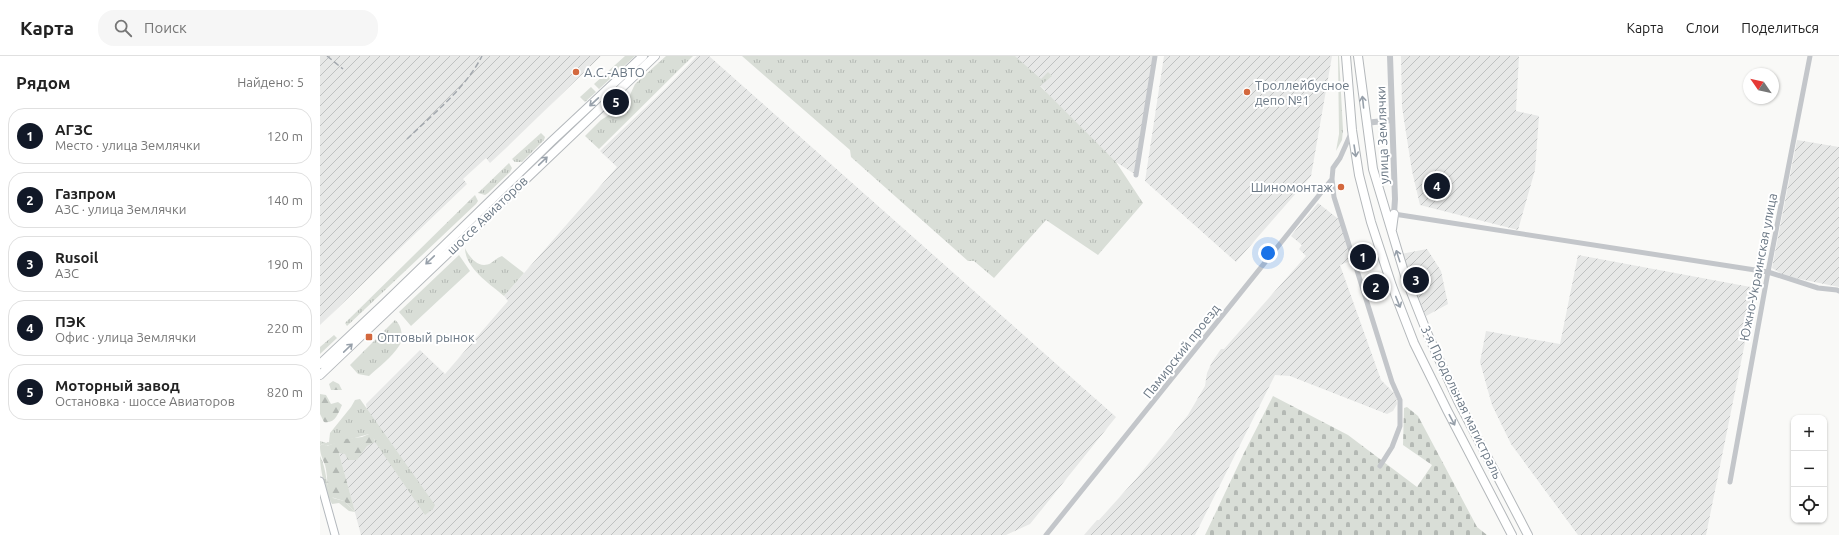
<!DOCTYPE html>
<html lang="ru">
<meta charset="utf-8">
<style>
:root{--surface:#fff;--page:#f6f6f6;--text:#222;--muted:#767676;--line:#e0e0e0;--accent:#111827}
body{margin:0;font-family:Ubuntu,sans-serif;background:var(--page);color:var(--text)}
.controls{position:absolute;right:12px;bottom:12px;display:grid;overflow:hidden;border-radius:8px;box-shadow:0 1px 3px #0004}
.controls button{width:36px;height:36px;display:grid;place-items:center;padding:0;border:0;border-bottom:1px solid var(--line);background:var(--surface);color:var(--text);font:20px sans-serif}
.compass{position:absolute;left:1423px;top:12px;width:36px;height:36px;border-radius:50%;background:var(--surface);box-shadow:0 1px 3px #0004;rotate:304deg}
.you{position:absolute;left:948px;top:197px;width:14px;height:14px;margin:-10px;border:3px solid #fff;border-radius:50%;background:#1a73e8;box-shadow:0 0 0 6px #1a73e833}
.badge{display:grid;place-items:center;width:26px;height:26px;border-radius:50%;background:var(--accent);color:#fff;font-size:13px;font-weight:700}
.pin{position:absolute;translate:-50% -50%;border:2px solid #fff;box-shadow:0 1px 4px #0006}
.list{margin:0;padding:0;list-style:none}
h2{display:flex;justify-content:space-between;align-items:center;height:52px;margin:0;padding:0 16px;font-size:17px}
h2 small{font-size:13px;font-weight:400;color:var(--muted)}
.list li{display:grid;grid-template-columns:26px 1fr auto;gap:12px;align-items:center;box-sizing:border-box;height:56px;margin:0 8px 8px;padding:0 8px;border:1px solid var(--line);border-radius:16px}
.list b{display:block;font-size:15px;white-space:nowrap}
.list p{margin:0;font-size:13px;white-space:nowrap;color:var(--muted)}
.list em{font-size:13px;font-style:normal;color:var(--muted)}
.icon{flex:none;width:22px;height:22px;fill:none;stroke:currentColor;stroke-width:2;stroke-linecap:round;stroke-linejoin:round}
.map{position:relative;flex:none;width:1519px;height:479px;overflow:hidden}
header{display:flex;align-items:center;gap:24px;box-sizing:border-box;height:56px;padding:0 20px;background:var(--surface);border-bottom:1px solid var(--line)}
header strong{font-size:19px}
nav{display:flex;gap:22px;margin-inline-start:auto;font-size:14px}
.search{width:280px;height:36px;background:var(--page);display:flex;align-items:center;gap:10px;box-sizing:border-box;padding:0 14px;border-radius:16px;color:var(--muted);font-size:15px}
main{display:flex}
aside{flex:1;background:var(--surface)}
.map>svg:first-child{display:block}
</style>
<header>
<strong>Карта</strong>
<div class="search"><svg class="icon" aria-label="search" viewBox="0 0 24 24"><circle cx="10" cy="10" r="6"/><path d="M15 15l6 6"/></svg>Поиск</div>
<nav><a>Карта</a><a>Слои</a><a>Поделиться</a></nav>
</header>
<main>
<aside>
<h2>Рядом<small>Найдено: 5</small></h2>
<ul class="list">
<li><span class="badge">1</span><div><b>АГЗС</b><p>Место · улица Землячки</p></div><em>120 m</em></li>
<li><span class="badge">2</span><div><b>Газпром</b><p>АЗС · улица Землячки</p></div><em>140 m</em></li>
<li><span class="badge">3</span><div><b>Rusoil</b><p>АЗС</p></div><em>190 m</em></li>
<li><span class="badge">4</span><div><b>ПЭК</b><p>Офис · улица Землячки</p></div><em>220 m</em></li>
<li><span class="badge">5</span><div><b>Моторный завод</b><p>Остановка · шоссе Авиаторов</p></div><em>820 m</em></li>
</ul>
</aside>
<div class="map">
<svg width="1519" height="479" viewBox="0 0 1519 479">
<defs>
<pattern id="industrial-furrows" width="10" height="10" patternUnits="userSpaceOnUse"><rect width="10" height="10" fill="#e7e8e7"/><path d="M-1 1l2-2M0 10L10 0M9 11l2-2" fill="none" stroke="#bfc1c1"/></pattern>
<pattern id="grass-tufts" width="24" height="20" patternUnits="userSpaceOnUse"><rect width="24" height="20" fill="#d9ded7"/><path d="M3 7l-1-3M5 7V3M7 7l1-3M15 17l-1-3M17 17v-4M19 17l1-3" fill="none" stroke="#b4b9b4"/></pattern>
<pattern id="forest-firs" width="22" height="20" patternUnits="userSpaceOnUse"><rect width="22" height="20" fill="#d9ded7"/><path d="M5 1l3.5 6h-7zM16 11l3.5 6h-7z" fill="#b4b9b4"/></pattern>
<pattern id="cemetery-stones" width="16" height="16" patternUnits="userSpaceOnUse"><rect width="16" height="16" fill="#d9ded7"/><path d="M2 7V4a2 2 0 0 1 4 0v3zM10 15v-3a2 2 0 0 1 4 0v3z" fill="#b4b9b4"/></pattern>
</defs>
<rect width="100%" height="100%" fill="#f9f9f7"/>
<!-- industrial -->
<path fill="url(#industrial-furrows)" d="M0,0H281L185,93L170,107L166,102L143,123L147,128L0,269Z
M377,0H389L796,361L710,468L686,479H41L19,397L51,381L46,348L100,294L125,318L188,245L184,240L297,111L280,95L346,32Z
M685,0H835L816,119L796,106L728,40L724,33Z
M844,0H1012L991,120L916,206L825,125Z
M1081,0H1199L1196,55L1219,60L1215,114L1198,174L1100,149L1092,115L1082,51Z
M1477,84L1519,91V231L1465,220L1452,212Z
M998,147L1021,165L1033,204L1020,209L1061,324L1076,339L1077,348L1073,355L1067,358L970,320L955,319L875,479H764L777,464H779L816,423L868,359L885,330L887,317L892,306L901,293H904L986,200L979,193L982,189L971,180Z
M1107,193L1121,215L1128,248L1106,260L1081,198Z
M1258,199L1436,232L1386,479H1258L1191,388L1172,349L1160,306L1166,275L1240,288Z"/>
<!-- grass -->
<path fill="url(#grass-tufts)" d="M305,0H315L279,33L274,28Z
M346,0H373L279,93L265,80L281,64L292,57L309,41L315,28Z
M422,0H695L721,23L728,16L732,20L720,30L796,106L823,147L778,199L726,164L674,222L654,205H648L531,101L530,94Z
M1018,0H1019L1023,74L1022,84L1016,95L1019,78Z
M271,31L276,36L265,46L260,41Z
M221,77L225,81L224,84L202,106H195L192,103Z
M189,107L192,112L190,116L168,137L165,139L158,137Z
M155,139L158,145L156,148L27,270L25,267Z
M145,192C149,201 159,214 171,207C175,204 177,202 182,200L204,217L184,240C170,228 145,212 145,192Z
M139,199L150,215L91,270L79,256Z
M75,264C82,269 84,283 79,290C72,301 59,311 49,320L38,318L30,309Z
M14,279L17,282L0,298V291Z
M40,343L115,449L113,453L105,459L55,386V384L49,378L6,390L2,388L0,390V385L6,387L9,386L10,377L31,351L35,344Z
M0,400C7,413 5,429 13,442L24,445L35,456L29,455L19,447L12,448C5,435 0,414 0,400Z"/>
<!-- forest -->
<path fill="url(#forest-firs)" d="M13,325L19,328L22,334H11L9,328Z
M0,338L6,339L11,348L18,346L22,349C18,358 15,368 4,366L0,358Z
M49,378H52L55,386L47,390L37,404H28L25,398L19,397L35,456L24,445L11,441C6,430 8,419 5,409C2,401 0,398 0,390L2,388L7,390L25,383L42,381Z"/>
<!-- cemetery -->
<path fill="url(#cemetery-stones)" d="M953,340L1028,379L1097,431L1112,409L1083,389L1084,352L1087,351L1098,360L1157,471L1167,479H885L924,397Z"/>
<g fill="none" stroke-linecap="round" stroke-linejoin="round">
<defs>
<path id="secondary" d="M0,425L15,479"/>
<path id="primary" d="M0,308L65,247L232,85L323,0
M0,319L335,0"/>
<path id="trunk" d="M1026,0L1032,74L1039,119L1051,166L1072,230L1094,287L1127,354L1192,479
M1038,0L1053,113L1087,226L1108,279L1138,345L1208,479
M1072,173L1074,158"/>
</defs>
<!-- secondary casing -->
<use href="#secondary" stroke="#b3b8bd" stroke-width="9"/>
<!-- primary casing -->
<use href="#primary" stroke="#b4b8bc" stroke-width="10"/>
<!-- trunk casing -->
<use href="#trunk" stroke="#b4b8bb" stroke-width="10"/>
<!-- minor -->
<path stroke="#c3c6ca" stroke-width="5" d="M1032,75L1020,102L1013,112L1012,123L1014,141L1072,326L1080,344V370L1072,391L1060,410
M816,119L835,0
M1074,158L1448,216L1498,232L1517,234L1519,235
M1410,426L1448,216L1490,0
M726,479L1012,123"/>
<!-- tertiary -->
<path stroke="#c3c6ca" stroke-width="6" d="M1070,0L1075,143L1074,158
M1046,67L1071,64"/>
<!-- secondary -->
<use href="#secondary" stroke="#fff" stroke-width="7"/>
<!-- primary -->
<use href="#primary" stroke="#fff" stroke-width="8"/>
<!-- trunk -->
<use href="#trunk" stroke="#fff" stroke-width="8"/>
<!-- rail -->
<path stroke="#a3a8ae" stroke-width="1.5" stroke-dasharray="6 3" stroke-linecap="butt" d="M7,0L23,13
M87,83C113,58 145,33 162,0"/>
</g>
<!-- one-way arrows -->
<defs><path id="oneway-shaft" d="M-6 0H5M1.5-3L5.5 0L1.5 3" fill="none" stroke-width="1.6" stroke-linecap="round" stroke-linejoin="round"/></defs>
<g stroke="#97a0aa">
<use href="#oneway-shaft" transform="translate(274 46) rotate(137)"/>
<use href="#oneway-shaft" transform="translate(1043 46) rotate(-96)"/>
<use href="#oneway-shaft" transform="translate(1035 95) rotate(81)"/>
<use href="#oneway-shaft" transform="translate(223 105) rotate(-44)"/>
<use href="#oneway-shaft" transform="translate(1078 200) rotate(-108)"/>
<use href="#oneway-shaft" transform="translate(110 204) rotate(136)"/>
<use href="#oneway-shaft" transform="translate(1078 246) rotate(68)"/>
<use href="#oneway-shaft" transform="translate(28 292) rotate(-44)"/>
<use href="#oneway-shaft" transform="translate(1132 364) rotate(62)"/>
</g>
<!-- markers -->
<g fill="#d3683e" stroke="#fff" stroke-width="1.5">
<circle cx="256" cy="16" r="4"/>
<circle cx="927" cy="36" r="4"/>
<circle cx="1021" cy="131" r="4"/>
<rect x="45" y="277" width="8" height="8" rx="2"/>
</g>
<g text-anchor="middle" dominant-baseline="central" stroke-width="4" stroke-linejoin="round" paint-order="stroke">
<!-- poi labels -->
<g font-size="13" fill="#6b7885" stroke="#fff" text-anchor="start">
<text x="264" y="16">А.С.-АВТО</text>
<text x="935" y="29">Троллейбусное<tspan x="935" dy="15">депо №1</tspan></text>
<text x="1013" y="131" text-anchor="end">Шиномонтаж</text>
<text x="57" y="281">Оптовый рынок</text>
</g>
<!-- street labels -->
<g font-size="13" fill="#6b7885" stroke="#fff">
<text transform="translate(1062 79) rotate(-92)">улица Землячки</text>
<text transform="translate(167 159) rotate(-44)">шоссе Авиаторов</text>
<text transform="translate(1438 211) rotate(-79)">Южно-Украинская улица</text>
<text transform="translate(861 295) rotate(-52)">Памирский проезд</text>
<text transform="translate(1142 346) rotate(64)">3-я Продольная магистраль</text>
</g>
</g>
</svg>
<div class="controls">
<button>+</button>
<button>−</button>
<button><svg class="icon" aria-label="locate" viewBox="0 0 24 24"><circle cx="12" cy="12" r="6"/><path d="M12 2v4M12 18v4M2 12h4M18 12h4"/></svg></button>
</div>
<svg class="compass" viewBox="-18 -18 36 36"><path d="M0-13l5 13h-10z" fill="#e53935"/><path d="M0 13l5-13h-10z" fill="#767676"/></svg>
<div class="you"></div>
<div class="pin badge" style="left:1043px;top:201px">1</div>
<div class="pin badge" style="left:1056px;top:231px">2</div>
<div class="pin badge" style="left:1096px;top:224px">3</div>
<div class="pin badge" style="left:1117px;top:130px">4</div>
<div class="pin badge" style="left:296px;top:46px">5</div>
</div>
</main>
